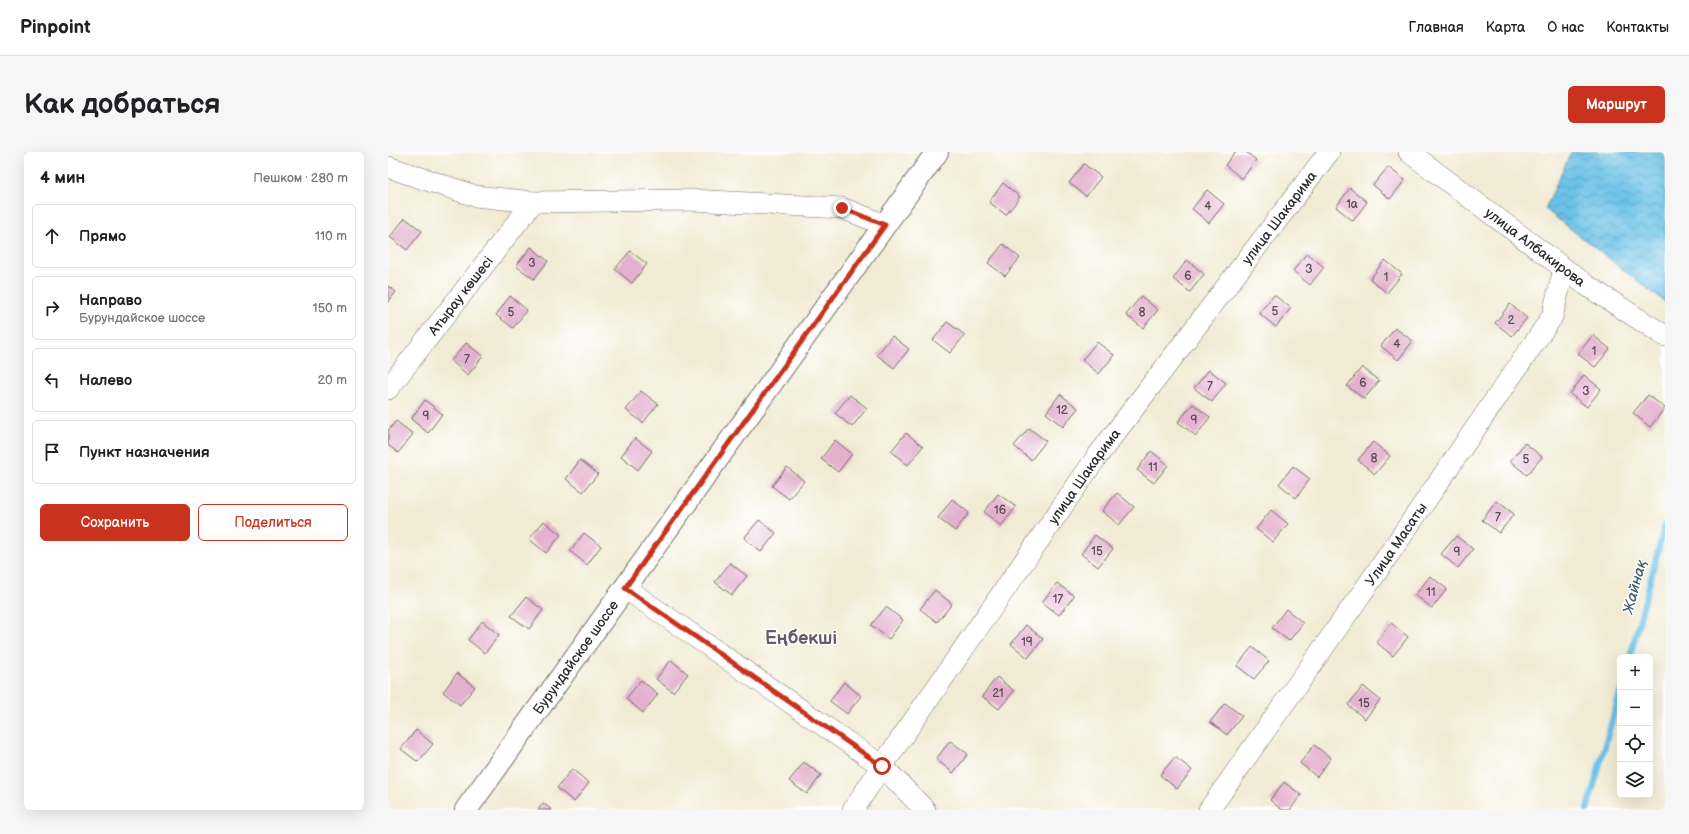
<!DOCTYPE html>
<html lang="ru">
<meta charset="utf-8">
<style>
:root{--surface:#fff;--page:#f6f6f6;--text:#202124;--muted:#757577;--line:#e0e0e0;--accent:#c8321e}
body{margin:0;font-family:"Balsamiq Sans",sans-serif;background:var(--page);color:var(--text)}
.controls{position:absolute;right:12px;bottom:12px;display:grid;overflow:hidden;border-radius:6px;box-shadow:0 4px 16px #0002}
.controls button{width:36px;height:36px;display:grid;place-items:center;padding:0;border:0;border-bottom:1px solid var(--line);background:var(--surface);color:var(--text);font:20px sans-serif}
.stop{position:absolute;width:12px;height:12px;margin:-9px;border:3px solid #c8321e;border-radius:50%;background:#fff}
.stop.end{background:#c8321e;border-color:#fff;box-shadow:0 1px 4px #0008}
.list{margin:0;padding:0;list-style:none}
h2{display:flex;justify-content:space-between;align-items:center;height:52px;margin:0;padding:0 16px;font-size:17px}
h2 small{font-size:13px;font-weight:400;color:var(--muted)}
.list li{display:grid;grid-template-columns:26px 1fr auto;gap:12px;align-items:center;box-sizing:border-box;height:64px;margin:0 8px 8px;padding:0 8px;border:1px solid var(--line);border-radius:6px}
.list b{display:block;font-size:15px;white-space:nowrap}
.list p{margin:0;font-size:13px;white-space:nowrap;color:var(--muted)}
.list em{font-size:13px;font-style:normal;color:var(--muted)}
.actions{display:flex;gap:8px;padding:12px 16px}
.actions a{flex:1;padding:9px 0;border:1px solid var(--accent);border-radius:6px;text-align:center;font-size:14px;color:var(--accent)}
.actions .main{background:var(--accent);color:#fff}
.icon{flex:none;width:22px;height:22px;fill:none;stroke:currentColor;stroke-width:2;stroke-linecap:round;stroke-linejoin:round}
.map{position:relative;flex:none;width:1277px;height:658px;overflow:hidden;border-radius:6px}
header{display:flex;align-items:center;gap:24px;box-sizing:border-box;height:56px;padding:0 20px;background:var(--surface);border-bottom:1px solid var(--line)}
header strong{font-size:19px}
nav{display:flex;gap:22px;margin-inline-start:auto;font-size:14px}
.intro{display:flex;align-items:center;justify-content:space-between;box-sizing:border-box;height:96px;padding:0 24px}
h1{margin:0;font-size:28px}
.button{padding:10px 18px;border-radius:6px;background:var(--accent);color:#fff;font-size:14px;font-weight:700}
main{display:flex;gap:24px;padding:0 24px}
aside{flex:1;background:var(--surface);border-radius:6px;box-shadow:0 4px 16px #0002}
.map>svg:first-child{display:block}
</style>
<header>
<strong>Pinpoint</strong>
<nav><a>Главная</a><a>Карта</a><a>О нас</a><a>Контакты</a></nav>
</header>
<div class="intro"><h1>Как добраться</h1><a class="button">Маршрут</a></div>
<main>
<aside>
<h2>4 мин<small>Пешком · 280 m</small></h2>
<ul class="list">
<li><svg class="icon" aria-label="ahead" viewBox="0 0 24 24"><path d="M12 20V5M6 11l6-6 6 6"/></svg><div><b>Прямо</b></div><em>110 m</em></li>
<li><svg class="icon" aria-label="right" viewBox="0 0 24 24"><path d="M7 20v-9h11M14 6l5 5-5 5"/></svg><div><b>Направо</b><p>Бурундайское шоссе</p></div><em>150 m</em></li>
<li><svg class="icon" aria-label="left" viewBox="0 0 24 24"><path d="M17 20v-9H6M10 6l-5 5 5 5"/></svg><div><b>Налево</b></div><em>20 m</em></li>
<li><svg class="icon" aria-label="arrive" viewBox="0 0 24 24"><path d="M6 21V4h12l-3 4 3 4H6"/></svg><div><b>Пункт назначения</b></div></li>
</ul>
<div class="actions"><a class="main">Сохранить</a><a>Поделиться</a></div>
</aside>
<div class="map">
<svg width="1277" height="658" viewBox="0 0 1277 658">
<defs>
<pattern id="water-waves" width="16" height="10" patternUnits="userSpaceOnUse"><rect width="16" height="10" fill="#6bc2e8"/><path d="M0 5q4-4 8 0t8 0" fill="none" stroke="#589ebc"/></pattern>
</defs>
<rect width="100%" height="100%" fill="#fff"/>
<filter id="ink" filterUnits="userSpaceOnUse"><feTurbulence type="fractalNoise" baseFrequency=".025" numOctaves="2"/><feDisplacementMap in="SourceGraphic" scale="8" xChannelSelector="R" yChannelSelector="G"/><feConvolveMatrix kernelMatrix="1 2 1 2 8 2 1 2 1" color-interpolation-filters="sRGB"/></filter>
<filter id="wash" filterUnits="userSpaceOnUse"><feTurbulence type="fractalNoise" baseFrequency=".012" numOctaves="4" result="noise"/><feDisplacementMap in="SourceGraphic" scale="16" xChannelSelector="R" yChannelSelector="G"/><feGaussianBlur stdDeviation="0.9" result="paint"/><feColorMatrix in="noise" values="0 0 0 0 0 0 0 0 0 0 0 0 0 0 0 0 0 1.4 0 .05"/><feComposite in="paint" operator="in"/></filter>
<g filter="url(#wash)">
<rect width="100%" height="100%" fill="#f2ebd4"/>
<!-- water -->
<path fill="url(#water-waves)" stroke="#4b768a" d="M1183,0H1277V150L1157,57Z"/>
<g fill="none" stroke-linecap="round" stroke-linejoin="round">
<!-- stream -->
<path stroke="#6bc2e8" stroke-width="6" d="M1242,505L1277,372
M1199,658L1232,540"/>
</g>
<g id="blocks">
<!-- building -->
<path fill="#e3b1ce" d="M847,0H858L868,8L854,27L837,13Z
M696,12L713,25L698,44L681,31Z
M1000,15L1017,28L1002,47L985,33Z
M615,31L632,45L618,63L601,50Z
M962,36L979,50L965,69L948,55Z
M819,38L836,52L821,71L804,57Z
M17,66L34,79L19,98L2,85Z
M615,92L632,106L617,124L600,111Z
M143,95L160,109L146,127L128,114Z
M242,99L259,112L244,131L227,117Z
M919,101L936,115L922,133L905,119Z
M799,108L816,122L802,140L785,127Z
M997,108L1014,122L999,141L982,127Z
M0,134L8,140L0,150Z
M886,143L903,156L888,175L871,161Z
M122,144L139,158L125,176L108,163Z
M753,144L770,158L755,176L738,163Z
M1122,152L1139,166L1124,184L1107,171Z
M559,170L577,183L562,201L545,188Z
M1007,176L1025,189L1010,208L993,194Z
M1205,183L1222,197L1207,215L1190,202Z
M504,184L521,197L506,216L489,203Z
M709,190L726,203L711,222L694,208Z
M78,191L95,204L80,223L63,209Z
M974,215L991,229L976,247L959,234Z
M821,218L838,231L824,250L806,236Z
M1196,223L1213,237L1199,255L1182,242Z
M253,239L270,252L255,271L238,258Z
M672,242L690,256L675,275L658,261Z
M462,243L479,256L464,275L447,261Z
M1260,243L1277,256L1262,275L1245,261Z
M37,248L54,262L40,281L23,267Z
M805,252L822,265L808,284L790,270Z
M8,269L25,282L10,301L0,293V279Z
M641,276L658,289L643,308L626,294Z
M518,281L535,294L520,313L503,299Z
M247,286L264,299L250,318L233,304Z
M447,288L464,302L450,320L433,307Z
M985,290L1002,304L987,322L970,308Z
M1137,291L1154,305L1139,323L1122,309Z
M763,299L780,313L766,331L749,318Z
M192,308L210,322L195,340L178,327Z
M905,314L922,327L908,346L891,332Z
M399,315L416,329L401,347L384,334Z
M729,341L746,355L731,373L714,359Z
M610,342L628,355L613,374L596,360Z
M564,347L581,361L567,379L550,366Z
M1109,349L1126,362L1111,381L1094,368Z
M883,358L900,372L885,390L868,377Z
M371,368L388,381L373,400L356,386Z
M156,369L173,383L158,401L141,387Z
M196,381L213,394L199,413L182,399Z
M707,383L725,397L710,415L693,402Z
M1068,384L1085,397L1070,416L1053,402Z
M342,411L359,424L344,443L327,430Z
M1042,424L1059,437L1044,456L1027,443Z
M669,431L686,444L671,463L654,450Z
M547,438L564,452L549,470L532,457Z
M138,445L155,458L141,477L123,464Z
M498,455L515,468L501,487L483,473Z
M898,457L915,471L901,489L884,476Z
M94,469L111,483L97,501L80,488Z
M1003,471L1020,485L1005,504L988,490Z
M638,473L655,487L640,506L623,492Z
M864,495L881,509L866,527L849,514Z
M283,508L300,522L285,540L268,527Z
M69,521L87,535L72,553L55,540Z
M609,525L626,539L611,557L594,544Z
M253,528L270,542L255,561L238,547Z
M456,530L473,544L459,562L442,549Z
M975,534L992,548L977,567L960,553Z
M837,551L854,564L839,583L822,570Z
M28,578L45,592L30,610L13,597Z
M562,589L580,602L565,621L548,607Z
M926,593L943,606L929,625L912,611Z
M787,605L804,618L789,637L772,623Z
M416,610L433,623L419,642L401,629Z
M184,617L201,631L186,650L169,636Z
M896,630L913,643L902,658H894L882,648Z
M155,651L164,658H150Z"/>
</g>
</g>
<g filter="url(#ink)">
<use href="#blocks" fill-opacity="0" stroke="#716e66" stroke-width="1"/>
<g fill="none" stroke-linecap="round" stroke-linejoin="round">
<defs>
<g id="street">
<path id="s1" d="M1021,0L1198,133L1277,184"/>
<path d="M0,15L87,44L145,50L303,48L454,56L497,73"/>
<path id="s2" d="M0,237L145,50"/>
<path d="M237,436L494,614L537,658"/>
<path id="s3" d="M465,658L494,614L708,306L941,0"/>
<path id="s4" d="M821,658L988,421L1164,165L1176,117"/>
</g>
<g id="secondary">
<path id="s5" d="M78,658L549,0"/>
</g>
</defs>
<!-- street casing -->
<use href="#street" stroke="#716e66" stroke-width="22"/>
<!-- secondary casing -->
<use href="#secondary" stroke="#716e66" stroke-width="24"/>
<!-- street -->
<use href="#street" stroke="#fff" stroke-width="21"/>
<!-- secondary -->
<use href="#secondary" stroke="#fff" stroke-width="22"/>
</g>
</g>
<g fill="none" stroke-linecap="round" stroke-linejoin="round" filter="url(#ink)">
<!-- route -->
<path stroke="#c8321e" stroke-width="5" d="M454,56L497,73L237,436L494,614"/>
</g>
<g text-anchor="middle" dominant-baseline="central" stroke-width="3" stroke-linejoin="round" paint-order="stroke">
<!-- number labels -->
<g font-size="12" fill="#594c54">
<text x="964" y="52">1а</text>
<text x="820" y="54">4</text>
<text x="144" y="111">3</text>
<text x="921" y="117">3</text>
<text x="800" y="124">6</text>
<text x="998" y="125">1</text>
<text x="887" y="159">5</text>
<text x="123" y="160">5</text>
<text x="754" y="160">8</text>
<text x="1123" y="168">2</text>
<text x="1009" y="192">4</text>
<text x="1206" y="199">1</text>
<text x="79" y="207">7</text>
<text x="975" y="231">6</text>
<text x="822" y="234">7</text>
<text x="1198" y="239">3</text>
<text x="674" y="258">12</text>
<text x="38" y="264">9</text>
<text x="806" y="268">9</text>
<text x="986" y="306">8</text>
<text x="1138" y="307">5</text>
<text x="765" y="315">11</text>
<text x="612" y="358">16</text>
<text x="1110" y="365">7</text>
<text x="709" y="399">15</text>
<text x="1069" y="400">9</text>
<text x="1043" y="440">11</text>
<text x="670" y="447">17</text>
<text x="639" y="490">19</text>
<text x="610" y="541">21</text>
<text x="976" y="551">15</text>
</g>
<!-- street labels -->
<g font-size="14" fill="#2b2b2b" stroke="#fff">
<text stroke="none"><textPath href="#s3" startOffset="730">улица Шакарима</textPath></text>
<text stroke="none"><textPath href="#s1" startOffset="158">улица Албакирова</textPath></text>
<text stroke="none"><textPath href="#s2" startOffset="118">Атырау көшесі</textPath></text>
<text stroke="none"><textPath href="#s3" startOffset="406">улица Шакарима</textPath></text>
<text stroke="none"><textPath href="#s4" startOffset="325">Улица Масаты</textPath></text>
<text stroke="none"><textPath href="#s5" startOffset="188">Бурундайское шоссе</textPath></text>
</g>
<!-- water labels -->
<g font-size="15" font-style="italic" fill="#41606d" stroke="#fff">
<text transform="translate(1247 435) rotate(-75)">Жайнақ</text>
</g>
<!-- district labels -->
<g font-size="18" font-weight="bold" fill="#6b5a64" stroke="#fff">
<text x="413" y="486">Еңбекші</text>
</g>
</g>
</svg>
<div class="controls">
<button>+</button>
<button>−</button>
<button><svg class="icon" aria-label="locate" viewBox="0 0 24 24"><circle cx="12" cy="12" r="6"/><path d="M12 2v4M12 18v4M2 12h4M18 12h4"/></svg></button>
<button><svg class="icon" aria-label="layers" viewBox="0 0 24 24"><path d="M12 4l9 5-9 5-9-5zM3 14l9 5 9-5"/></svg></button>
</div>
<div class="stop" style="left:494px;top:614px"></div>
<div class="stop end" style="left:454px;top:56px"></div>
</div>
</main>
